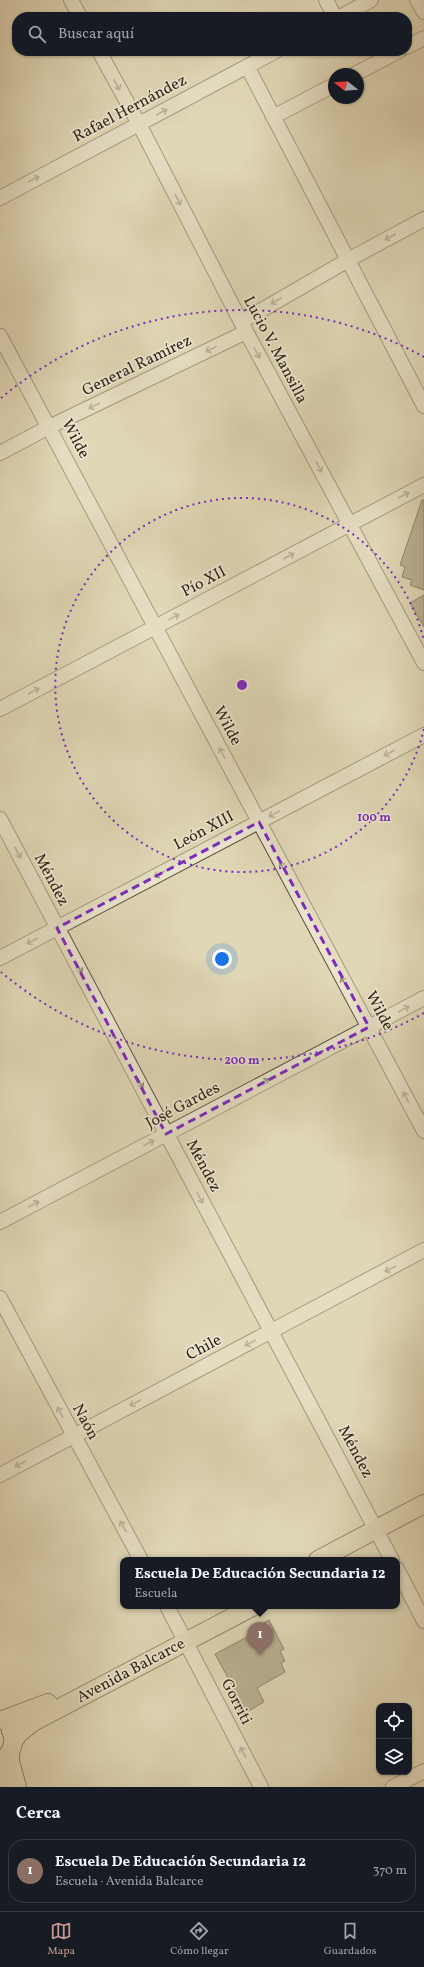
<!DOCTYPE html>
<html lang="es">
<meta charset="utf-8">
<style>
:root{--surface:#171b24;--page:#242831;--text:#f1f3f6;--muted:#9ea1a6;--line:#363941;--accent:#c59692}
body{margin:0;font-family:Vollkorn,serif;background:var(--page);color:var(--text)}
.controls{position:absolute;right:12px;bottom:12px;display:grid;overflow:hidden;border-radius:8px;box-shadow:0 1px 3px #0004}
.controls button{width:36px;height:36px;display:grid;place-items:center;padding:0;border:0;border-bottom:1px solid var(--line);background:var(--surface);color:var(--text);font:20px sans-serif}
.compass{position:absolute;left:328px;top:68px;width:36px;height:36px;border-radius:50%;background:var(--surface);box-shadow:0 1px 3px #0004;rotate:287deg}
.you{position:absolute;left:222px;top:959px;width:14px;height:14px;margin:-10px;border:3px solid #fff;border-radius:50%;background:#1a73e8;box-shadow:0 0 0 6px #1a73e833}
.badge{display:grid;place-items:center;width:26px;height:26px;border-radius:50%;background:var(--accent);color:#fff;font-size:13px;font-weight:700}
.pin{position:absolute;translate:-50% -33px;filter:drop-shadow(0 1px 2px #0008)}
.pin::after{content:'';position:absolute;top:21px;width:14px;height:12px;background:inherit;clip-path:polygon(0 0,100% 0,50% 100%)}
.popup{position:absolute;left:120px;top:1557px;width:280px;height:52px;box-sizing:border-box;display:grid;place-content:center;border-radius:8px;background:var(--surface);filter:drop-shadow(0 1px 3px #0005);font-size:13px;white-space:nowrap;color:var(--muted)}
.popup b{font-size:15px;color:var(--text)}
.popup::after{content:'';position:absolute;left:50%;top:100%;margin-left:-8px;border:8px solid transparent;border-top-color:var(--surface)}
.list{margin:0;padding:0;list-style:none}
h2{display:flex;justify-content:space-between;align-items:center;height:52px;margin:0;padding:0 16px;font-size:17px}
h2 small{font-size:13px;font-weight:400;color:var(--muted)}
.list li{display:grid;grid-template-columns:26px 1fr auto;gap:12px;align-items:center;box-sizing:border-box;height:64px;margin:0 8px 8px;padding:0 8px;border:1px solid var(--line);border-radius:16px}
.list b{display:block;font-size:15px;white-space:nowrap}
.list p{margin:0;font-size:13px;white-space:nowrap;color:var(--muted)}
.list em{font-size:13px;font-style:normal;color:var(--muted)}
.icon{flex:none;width:22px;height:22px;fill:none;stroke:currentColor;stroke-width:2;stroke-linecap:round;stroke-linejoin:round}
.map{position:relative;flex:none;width:424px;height:1787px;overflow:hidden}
.search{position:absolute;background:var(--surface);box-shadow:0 1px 3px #0004;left:12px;right:12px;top:12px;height:44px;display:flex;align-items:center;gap:10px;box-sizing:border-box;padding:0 14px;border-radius:16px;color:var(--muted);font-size:15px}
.sheet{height:124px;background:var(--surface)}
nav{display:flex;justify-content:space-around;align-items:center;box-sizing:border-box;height:56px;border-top:1px solid var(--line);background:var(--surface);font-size:11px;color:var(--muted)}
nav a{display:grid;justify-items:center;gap:2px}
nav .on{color:var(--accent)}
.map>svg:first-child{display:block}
</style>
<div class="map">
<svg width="424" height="1787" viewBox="0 0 424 1787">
<rect width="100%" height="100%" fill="#e0d7b6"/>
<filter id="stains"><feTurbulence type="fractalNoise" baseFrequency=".005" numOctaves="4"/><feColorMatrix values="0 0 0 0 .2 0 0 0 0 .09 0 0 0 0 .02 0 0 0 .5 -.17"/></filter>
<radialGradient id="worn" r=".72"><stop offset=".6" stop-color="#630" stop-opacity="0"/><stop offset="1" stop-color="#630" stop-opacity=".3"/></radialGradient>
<!-- building -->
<path fill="#8c836a" stroke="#322718" d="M422,500H424V590L410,585L412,580L402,577L405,567L400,565Z
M424,595V627L410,603Z
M269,1620L284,1649L280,1651L285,1661L281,1663L285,1672L257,1688L264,1702L240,1716L226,1691L233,1687L215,1654L260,1630L258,1626Z"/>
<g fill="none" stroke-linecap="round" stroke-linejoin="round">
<defs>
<path id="minor" d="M71,0L80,17
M326,0L335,17
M417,0L424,12
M340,17L371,0
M407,47L424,38
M99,51L139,124L241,322L424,663
M247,66L424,406
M355,74L399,51
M273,117L334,85
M0,198L276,51
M241,322L348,260L424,219
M0,336L424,1131
M0,453L49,427L246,332
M0,709L424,485
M0,819L392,1560
M0,958L424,735
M0,1222L424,998
M0,1298L141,1560
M0,1475L424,1250
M397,1569L424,1621
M167,1606L261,1787
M393,1787L424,1771"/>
<path id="major" d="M318,1560L424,1504
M3,1720L48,1703
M13,1742L18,1734L33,1722L254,1606
M10,1753V1761L17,1787
M0,1763C10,1755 17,1743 11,1731
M0,1779L6,1787"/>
</defs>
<!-- minor casing -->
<use href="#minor" stroke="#5e5340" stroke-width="16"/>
<!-- major casing -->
<use href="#major" stroke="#322718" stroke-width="20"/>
<!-- minor -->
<use href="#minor" stroke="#ebe5d0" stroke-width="14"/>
<!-- major -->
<use href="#major" stroke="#e0d7b6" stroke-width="18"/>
</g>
<!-- one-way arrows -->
<defs><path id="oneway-shaft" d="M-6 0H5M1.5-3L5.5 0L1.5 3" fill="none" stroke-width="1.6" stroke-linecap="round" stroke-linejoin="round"/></defs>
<g stroke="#8e8674">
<use href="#oneway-shaft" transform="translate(117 85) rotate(61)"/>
<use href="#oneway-shaft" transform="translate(162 112) rotate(-28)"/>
<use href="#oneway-shaft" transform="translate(34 179) rotate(-28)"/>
<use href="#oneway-shaft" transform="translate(178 200) rotate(63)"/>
<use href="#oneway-shaft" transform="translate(390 237) rotate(152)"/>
<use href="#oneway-shaft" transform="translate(276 301) rotate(150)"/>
<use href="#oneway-shaft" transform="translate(211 349) rotate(154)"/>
<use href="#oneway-shaft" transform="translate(257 353) rotate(62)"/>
<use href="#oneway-shaft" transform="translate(94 406) rotate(154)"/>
<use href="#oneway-shaft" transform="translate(319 467) rotate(62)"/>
<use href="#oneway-shaft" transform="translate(404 495) rotate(-28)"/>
<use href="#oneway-shaft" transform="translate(289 556) rotate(-28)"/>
<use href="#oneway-shaft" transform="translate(174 617) rotate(-28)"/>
<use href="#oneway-shaft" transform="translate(34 691) rotate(-28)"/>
<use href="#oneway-shaft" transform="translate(222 753) rotate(-118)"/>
<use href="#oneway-shaft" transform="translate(389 753) rotate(152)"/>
<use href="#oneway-shaft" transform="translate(274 814) rotate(152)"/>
<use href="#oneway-shaft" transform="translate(18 853) rotate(62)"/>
<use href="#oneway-shaft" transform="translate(283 867) rotate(-118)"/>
<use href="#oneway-shaft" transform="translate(159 874) rotate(152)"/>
<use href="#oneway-shaft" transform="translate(32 941) rotate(152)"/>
<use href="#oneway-shaft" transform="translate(79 968) rotate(62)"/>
<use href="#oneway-shaft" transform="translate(344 982) rotate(-118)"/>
<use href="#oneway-shaft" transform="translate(404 1009) rotate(-28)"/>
<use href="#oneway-shaft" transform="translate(264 1082) rotate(-28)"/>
<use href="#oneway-shaft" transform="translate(140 1083) rotate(62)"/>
<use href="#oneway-shaft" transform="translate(406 1097) rotate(-118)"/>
<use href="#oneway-shaft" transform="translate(149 1143) rotate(-28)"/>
<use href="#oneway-shaft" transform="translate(200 1198) rotate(62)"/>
<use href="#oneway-shaft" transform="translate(34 1204) rotate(-28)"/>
<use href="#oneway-shaft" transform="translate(390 1269) rotate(152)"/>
<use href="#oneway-shaft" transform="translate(250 1343) rotate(152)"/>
<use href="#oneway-shaft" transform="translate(135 1403) rotate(152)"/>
<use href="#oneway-shaft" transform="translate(60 1412) rotate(-118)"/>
<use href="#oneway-shaft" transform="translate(20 1464) rotate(152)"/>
<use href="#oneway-shaft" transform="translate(123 1526) rotate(-119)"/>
<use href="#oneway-shaft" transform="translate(243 1752) rotate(-117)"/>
</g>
<!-- marked area -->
<path d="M0 0H424V1787H0ZM259,822L369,1027L166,1134L57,928Z" fill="#e0d7b6" fill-opacity=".55" fill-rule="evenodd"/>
<path fill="none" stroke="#7b2cbf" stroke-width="3" stroke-dasharray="8 5" stroke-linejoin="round" d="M259,822L369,1027L166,1134L57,928Z"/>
<!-- distance rings -->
<g fill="none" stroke="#7b2cbf" stroke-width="2" stroke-dasharray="2 4">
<path d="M424 729A187 187 0 1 1 424 641"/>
<path d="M424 1013A375 375 0 0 1 1 972M1 398A375 375 0 0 1 424 357"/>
</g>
<g text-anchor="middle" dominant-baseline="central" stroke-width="3.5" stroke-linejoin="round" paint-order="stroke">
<!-- street labels -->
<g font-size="16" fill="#322718" stroke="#ebe5d0">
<text transform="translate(130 109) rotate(-28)">Rafael Hernández</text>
<text transform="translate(275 350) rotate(62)">Lucio V. Mansilla</text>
<text transform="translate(137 366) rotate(-26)">General Ramírez</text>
<text transform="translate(75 439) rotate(62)">Wilde</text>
<text transform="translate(204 582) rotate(-28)">Pío XII</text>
<text transform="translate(227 726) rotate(62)">Wilde</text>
<text transform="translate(204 831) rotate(-28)">León XIII</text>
<text transform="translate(51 880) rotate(62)">Méndez</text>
<text transform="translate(379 1011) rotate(62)">Wilde</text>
<text transform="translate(183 1106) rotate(-28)">José Gardes</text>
<text transform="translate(203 1166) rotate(62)">Méndez</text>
<text transform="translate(204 1348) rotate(-28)">Chile</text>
<text transform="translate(85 1422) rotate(62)">Naón</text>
<text transform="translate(355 1452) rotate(62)">Méndez</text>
<text transform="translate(131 1671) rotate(-28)">Avenida Balcarce</text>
<text transform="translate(236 1702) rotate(63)">Gorriti</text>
</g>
</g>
<circle cx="242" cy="685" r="6" fill="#7b2cbf" stroke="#ebe5d0" stroke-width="2"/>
<g font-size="12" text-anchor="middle" font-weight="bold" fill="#7b2cbf" stroke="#ebe5d0" stroke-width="3.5" stroke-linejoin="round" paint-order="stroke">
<text x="374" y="821">100 m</text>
<text x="242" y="1064">200 m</text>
</g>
<rect width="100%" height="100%" filter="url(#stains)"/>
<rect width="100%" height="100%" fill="url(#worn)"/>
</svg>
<div class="controls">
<button><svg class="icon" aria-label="locate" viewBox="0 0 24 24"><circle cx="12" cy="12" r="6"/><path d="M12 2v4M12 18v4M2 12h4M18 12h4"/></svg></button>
<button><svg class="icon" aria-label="layers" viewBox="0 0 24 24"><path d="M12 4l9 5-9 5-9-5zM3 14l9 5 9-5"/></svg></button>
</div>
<svg class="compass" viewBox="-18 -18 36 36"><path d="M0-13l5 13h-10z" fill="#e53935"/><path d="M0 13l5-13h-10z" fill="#9ea1a6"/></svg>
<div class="you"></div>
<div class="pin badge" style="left:260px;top:1655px;background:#8d6e63">1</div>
<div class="popup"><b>Escuela De Educación Secundaria 12</b>Escuela</div>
<div class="search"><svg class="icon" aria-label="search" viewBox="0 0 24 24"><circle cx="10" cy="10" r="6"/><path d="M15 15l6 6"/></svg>Buscar aquí</div>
</div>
<section class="sheet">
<h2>Cerca<small></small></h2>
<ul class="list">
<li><span class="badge" style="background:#8d6e63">1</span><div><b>Escuela De Educación Secundaria 12</b><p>Escuela · Avenida Balcarce</p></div><em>370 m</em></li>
</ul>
</section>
<nav>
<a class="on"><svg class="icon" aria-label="map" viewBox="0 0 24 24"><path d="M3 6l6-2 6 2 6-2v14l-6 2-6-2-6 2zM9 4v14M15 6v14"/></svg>Mapa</a>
<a><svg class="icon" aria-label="directions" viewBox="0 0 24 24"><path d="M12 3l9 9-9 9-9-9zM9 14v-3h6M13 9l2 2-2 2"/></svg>Cómo llegar</a>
<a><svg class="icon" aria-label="saved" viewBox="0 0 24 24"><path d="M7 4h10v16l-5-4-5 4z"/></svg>Guardados</a>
</nav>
